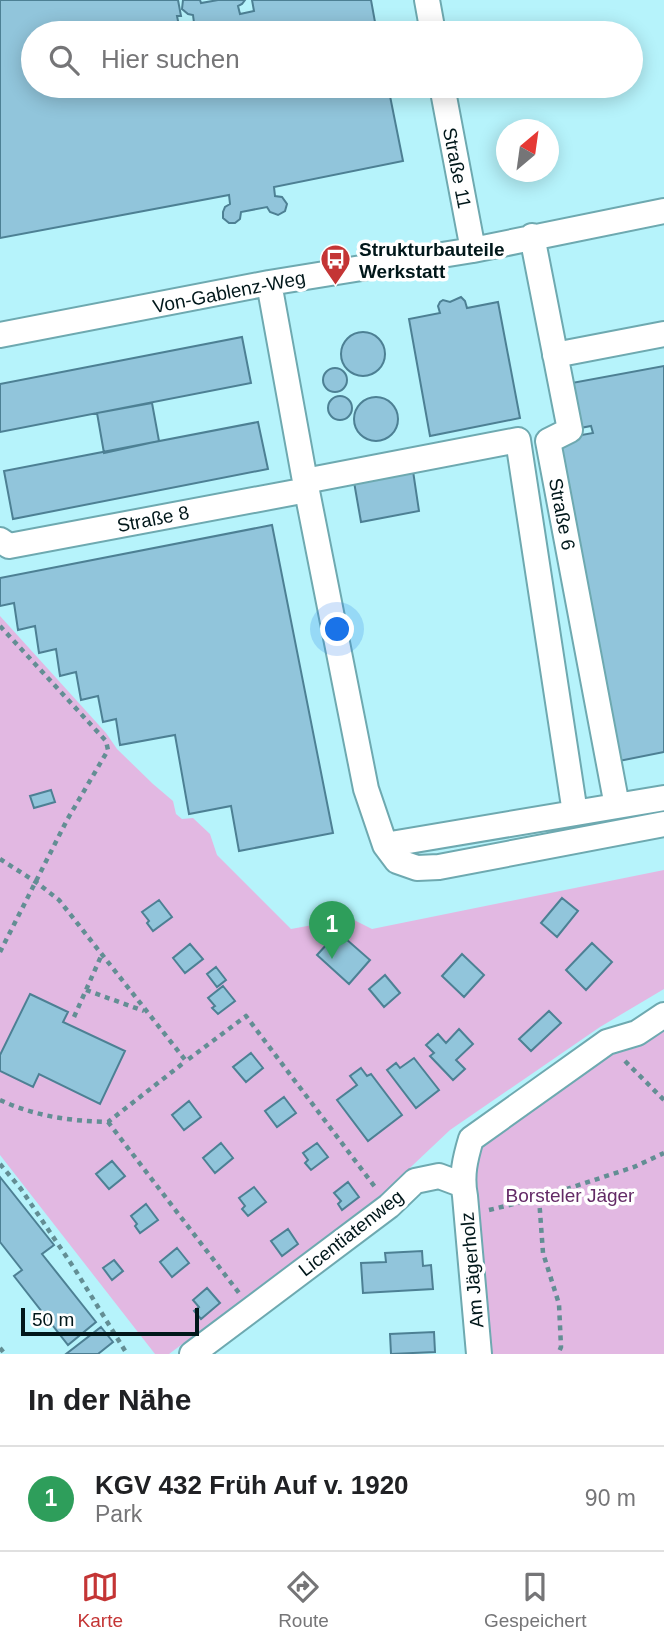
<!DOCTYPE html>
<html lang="de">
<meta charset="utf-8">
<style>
:root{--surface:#fff;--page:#f6f6f6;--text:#202124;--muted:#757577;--line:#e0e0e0;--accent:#c43535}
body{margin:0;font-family:Arial,sans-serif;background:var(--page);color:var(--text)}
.compass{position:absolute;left:496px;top:119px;width:63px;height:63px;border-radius:50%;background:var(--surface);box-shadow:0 4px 18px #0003;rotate:29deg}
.scale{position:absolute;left:21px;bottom:18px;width:178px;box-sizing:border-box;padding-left:7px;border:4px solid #01171a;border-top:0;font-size:19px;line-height:24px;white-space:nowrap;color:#01171a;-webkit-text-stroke:5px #fff;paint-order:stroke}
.you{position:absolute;left:338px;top:630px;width:24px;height:24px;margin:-18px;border:5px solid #fff;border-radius:50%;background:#1a73e8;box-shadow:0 0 0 10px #1a73e833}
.badge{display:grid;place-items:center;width:46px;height:46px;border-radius:50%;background:var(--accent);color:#fff;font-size:23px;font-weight:700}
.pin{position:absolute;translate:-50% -58px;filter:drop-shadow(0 2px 4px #0008)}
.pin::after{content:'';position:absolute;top:37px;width:24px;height:21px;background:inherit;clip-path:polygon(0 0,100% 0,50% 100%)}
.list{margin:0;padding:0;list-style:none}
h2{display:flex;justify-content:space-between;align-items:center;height:91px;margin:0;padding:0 28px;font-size:30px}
h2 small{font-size:23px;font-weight:400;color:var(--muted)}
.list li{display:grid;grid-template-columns:46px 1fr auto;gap:21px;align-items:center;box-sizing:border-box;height:105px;padding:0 28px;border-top:2px solid var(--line)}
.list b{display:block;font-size:26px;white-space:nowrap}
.list p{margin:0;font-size:23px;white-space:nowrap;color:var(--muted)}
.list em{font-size:23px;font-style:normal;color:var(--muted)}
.icon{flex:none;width:38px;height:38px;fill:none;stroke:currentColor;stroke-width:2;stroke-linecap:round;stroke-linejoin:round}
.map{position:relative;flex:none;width:664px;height:1354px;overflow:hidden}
.search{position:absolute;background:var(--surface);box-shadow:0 4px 18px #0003;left:21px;right:21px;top:21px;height:77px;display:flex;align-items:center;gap:18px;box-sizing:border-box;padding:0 24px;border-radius:38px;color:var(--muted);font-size:26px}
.sheet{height:196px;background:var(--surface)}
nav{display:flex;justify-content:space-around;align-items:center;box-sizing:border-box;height:98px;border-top:2px solid var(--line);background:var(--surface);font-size:19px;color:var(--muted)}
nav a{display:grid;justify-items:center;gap:4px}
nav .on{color:var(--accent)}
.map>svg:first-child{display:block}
</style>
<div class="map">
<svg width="664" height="1354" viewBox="0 0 664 1354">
<rect width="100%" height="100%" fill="#b6f3fb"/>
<!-- green -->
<path fill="#e2b8e2" d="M0,616L106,733L117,749L153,784L173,801L176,814L182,819L193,818L210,834L217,855L291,929L350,918L372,929L664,870V989L600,1027L450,1130L377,1199L169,1354H155L0,1155Z
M664,1031V1354H492L471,1148L594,1059L639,1047Z"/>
<!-- building -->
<path fill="#91c5db" stroke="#4d8094" stroke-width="2" d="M0,0H178L181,16H177L179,26L194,23L193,15L188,14L182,9L183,0H200L201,3L218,0H245L242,4L238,6L240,14L254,11L252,0H371L377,33H33V86H388L403,161L274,187L275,196L282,197L287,204L285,211L278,215L270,212L267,207L241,212L240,219L235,223H229L223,218V212L225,207L230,204L229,195L0,238Z
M461,297L465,301L467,308L498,302L520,418L430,436L409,319L440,313L438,306L440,302L443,300L450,302Z
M341 354a22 22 0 1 1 44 0a22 22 0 1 1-44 0Z
M242,337L251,383L0,432V384Z
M664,366V752L609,763L548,441L593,433L591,426L570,430L561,385Z
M323 380a12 12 0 1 1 24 0a12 12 0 1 1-24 0Z
M328 408a12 12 0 1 1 24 0a12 12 0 1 1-24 0Z
M354 419a22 22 0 1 1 44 0a22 22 0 1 1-44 0Z
M152,403L159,441L104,453L97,413Z
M258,422L268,469L13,519L4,471Z
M413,471L419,511L361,522L354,482Z
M272,525L333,833L239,851L231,806L189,814L175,735L120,745L116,719L103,722L98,696L81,700L76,672L60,676L56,649L39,653L35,626L18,630L14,603L0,606V578Z
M51,790L55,802L34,808L30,796Z
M562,898L578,911L557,937L541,923Z
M159,900L172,917L153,931L147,923L149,921L142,912Z
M338,932L370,960L349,984L317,955Z
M592,943L612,962L586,990L566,970Z
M190,944L203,959L185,973L173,958Z
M462,954L484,975L464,997L442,976Z
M216,967L226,980L217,987L207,974Z
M385,975L400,993L384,1007L369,989Z
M223,986L235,1001L218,1014L212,1008L215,1006L208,998Z
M30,994L68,1012L63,1022L125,1051L100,1104L39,1074L33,1087L0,1071V1055Z
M549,1011L561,1023L531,1051L519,1039Z
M459,1029L473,1044L456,1060L465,1069L453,1080L430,1056L434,1053L426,1045L438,1034L446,1043Z
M251,1053L263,1068L246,1082L233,1067Z
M414,1058L439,1090L416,1108L387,1070L396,1063L400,1068Z
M361,1068L367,1076L371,1074L402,1115L368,1141L337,1100L357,1085L350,1076Z
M284,1097L296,1113L277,1127L265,1111Z
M189,1101L201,1117L184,1130L172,1115Z
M221,1143L233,1158L215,1173L203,1158Z
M317,1143L328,1157L311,1170L305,1163L308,1160L303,1153Z
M112,1161L125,1176L109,1189L96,1174Z
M0,1177L54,1245L42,1254L96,1322L68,1345L14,1276L22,1270L0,1242Z
M348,1182L359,1197L342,1210L338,1204L341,1201L334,1193Z
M254,1187L266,1202L248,1216L242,1209L245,1206L239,1198Z
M146,1204L158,1220L140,1233L135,1226L137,1224L131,1216Z
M288,1229L298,1244L282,1256L271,1241Z
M177,1248L189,1263L172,1277L160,1262Z
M422,1251L423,1266L431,1265L433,1289L363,1293L361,1263L386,1262L385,1253Z
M114,1260L123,1271L112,1280L103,1268Z
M207,1288L220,1303L201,1319L194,1311L199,1307L193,1300Z
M101,1327L113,1342L98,1354H66Z
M434,1332L435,1352L391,1354L390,1334Z"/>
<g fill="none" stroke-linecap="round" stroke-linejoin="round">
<defs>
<path id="minor" d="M427,0L433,33
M442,86L473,250
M532,236L570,430L548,441L617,806
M269,283L305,481L366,789L385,845L397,861L417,868L439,867L664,824
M0,335L269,283L473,250L664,211
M555,355L664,334
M305,481L518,440L575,813
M0,540L9,546L307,490
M385,845L664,798
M192,1354L389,1206L415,1181L439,1176L463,1185
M479,1354L465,1196C461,1176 465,1159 471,1139L607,1042L637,1033L664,1015"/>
</defs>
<!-- minor casing -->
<use href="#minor" stroke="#6ea9b0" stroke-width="28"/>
<!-- path -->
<path stroke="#638e94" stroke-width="4.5" stroke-dasharray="5 5" stroke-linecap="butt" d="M0,626L106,741L108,750L67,820L0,952
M0,859L36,882L59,900L186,1061L246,1016L375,1187
M86,990L144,1011
M74,1017L102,954
M625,1061L664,1100
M0,1100C35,1116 69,1121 108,1122L186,1061
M108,1122L239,1293
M0,1164L21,1189L74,1268L127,1354
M539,1198L543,1253L559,1304L561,1347L558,1354
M489,1210L539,1198L634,1167L664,1153
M0,1348L5,1354"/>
<!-- minor -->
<use href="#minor" stroke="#fff" stroke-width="24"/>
</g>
<!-- icons -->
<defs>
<symbol id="bus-pin" viewBox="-11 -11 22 30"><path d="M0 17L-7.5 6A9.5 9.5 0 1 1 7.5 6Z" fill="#c43535" stroke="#fff"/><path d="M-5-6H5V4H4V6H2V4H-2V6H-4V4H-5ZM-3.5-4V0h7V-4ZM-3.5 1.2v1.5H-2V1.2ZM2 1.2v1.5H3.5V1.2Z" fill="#fff"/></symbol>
</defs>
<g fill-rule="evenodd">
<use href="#bus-pin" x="318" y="242" width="35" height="47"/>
</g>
<g text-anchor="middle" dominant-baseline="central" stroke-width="7" stroke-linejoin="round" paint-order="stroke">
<!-- street labels -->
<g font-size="19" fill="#01171a" stroke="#fff">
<text transform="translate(457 168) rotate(79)">Straße 11</text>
<text transform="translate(229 292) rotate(-11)">Von-Gablenz-Weg</text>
<text transform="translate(562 514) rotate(79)">Straße 6</text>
<text transform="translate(153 519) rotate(-11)">Straße 8</text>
<text transform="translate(351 1233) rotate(-38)">Licentiatenweg</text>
<text transform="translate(472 1270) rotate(-95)">Am Jägerholz</text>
</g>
<!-- poi labels -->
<g font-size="19" font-weight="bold" fill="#01171a" stroke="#fff" text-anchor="start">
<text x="359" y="249">Strukturbauteile<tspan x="359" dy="22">Werkstatt</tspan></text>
</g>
<!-- park labels -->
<g font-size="19" fill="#632a66" stroke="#fff">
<text x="570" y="1195">Borsteler Jäger</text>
</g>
</g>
</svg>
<svg class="compass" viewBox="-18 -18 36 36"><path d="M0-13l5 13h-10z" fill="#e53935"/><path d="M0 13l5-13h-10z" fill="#757577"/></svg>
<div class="scale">50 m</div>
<div class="you"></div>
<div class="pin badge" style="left:332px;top:959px;background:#2e9e5b">1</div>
<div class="search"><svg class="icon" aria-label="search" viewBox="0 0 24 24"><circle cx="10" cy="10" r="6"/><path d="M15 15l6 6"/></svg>Hier suchen</div>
</div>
<section class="sheet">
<h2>In der Nähe<small></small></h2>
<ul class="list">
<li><span class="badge" style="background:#2e9e5b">1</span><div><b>KGV 432 Früh Auf v. 1920</b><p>Park</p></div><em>90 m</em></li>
</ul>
</section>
<nav>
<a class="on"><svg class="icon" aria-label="map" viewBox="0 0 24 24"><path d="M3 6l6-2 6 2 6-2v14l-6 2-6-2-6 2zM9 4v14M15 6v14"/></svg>Karte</a>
<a><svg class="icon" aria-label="directions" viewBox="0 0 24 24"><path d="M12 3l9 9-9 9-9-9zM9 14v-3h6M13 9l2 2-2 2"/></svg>Route</a>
<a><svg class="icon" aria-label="saved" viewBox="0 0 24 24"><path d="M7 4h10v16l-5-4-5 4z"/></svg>Gespeichert</a>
</nav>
